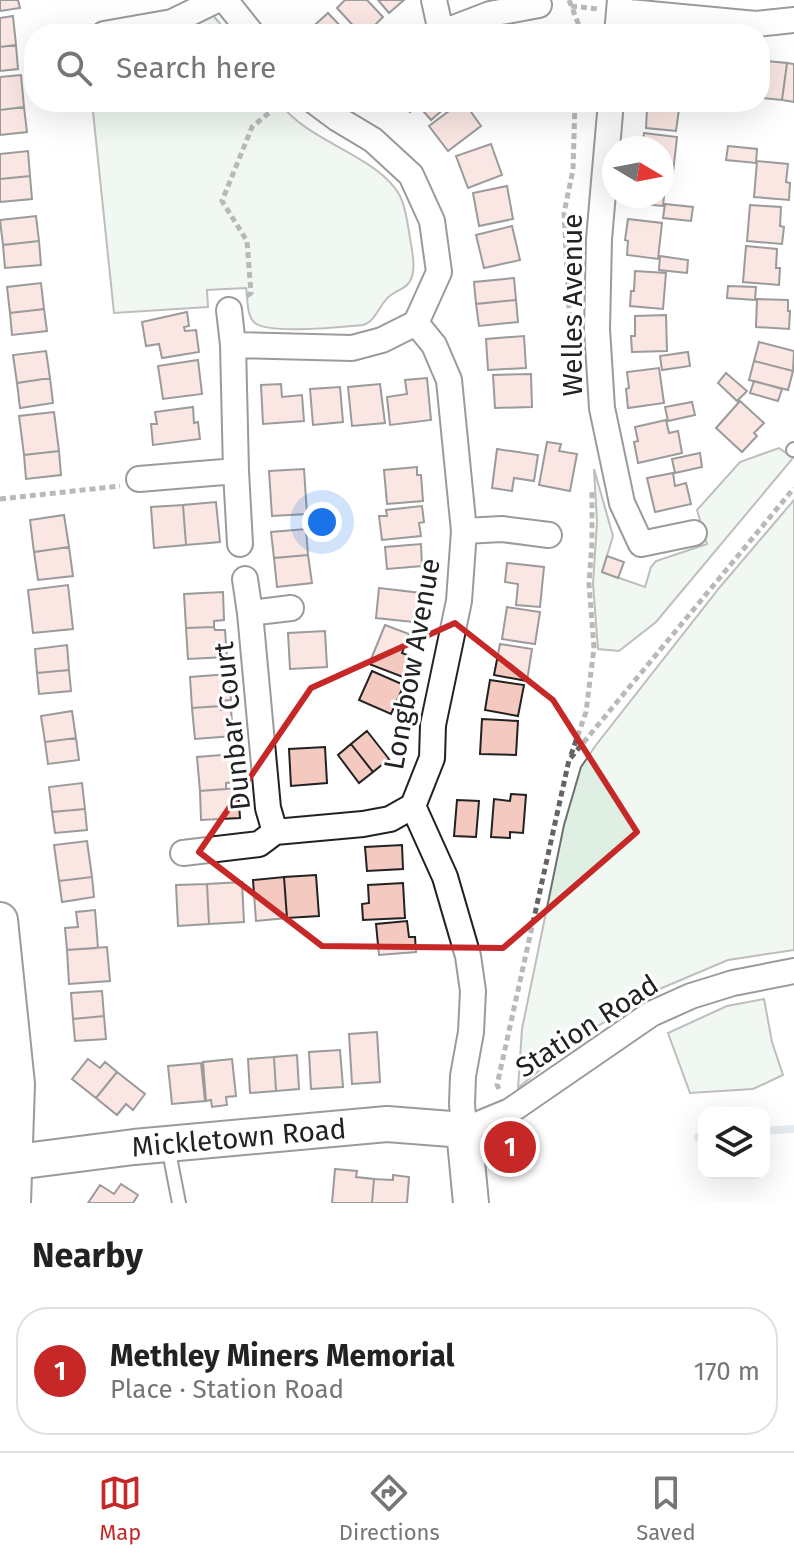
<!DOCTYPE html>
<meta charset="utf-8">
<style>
:root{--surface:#fff;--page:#f6f6f6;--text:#222;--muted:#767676;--line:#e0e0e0;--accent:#c62828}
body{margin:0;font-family:"Fira Sans",sans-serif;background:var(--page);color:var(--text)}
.controls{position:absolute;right:24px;bottom:24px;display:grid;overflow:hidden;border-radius:16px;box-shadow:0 8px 32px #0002}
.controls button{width:72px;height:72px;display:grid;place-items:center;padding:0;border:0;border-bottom:2px solid var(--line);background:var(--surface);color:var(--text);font:40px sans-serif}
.compass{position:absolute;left:602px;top:136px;width:72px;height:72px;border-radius:50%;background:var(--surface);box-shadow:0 8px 32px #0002;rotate:100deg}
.you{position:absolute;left:322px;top:522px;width:28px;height:28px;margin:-20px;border:6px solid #fff;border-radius:50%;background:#1a73e8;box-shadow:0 0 0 12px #1a73e833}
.badge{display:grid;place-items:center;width:52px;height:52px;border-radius:50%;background:var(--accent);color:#fff;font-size:26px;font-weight:700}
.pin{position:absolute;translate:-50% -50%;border:4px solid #fff;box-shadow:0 2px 8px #0006}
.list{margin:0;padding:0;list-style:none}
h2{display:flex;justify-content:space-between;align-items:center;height:104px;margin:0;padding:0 32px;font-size:34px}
h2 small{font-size:26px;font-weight:400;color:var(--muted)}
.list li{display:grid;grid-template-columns:52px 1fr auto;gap:24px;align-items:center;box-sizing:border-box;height:128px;margin:0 16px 16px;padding:0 16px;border:2px solid var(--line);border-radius:32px}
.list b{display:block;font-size:30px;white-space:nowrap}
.list p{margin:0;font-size:26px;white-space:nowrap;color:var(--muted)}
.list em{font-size:26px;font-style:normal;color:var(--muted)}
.icon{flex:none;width:44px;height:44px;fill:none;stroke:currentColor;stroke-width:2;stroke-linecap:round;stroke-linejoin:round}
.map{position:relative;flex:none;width:794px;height:1203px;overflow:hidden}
.search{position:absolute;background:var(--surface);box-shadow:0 8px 32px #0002;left:24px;right:24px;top:24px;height:88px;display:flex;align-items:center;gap:20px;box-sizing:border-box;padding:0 28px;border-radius:32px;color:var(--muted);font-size:30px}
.sheet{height:248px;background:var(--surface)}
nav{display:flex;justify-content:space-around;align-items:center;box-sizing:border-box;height:112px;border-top:2px solid var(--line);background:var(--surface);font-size:22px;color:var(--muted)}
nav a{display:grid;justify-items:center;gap:4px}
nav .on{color:var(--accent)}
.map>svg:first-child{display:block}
</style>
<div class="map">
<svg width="794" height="1203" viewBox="0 0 794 1203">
<rect width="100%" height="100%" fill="#fff"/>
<!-- green -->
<path fill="#e0efe3" stroke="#6f6f6f" stroke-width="2" d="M210,12L229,34H172Z
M92,102H279C308,143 378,155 400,196C407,210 408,228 411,244C413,256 417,275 407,285C403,289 396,291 391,295C379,303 377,321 363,325C343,327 269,334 255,323C246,316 248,298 246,288L207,290L208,307L114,313Z
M779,448L793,458L656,622L619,651L598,649L593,584L597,522L594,469L613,536L602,572L645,587L651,567L656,561L707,544L697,510L740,462Z
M794,500V950L728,960L662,988L581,1036L518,1088L522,1029L564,825L581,767L596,745L720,587Z
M764,999L772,1042L783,1075L753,1089L690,1093L668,1033L727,1006Z"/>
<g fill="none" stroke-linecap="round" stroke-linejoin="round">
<!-- stream -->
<path stroke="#c7d3dd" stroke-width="8" d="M764,1131L794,1129
M698,1137H704"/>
</g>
<!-- building -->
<path fill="#f3c9c0" stroke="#222" stroke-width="2" d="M0,0H18L20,8L0,11Z
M345,0H367L383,17L369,31L364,25L358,31L337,8Z
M378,0H404L389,13Z
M328,13L348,34H305Z
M13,16L16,45L0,47V18Z
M16,45L18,69L0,71V47Z
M766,61L787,63L782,100L762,98Z
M787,63L794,64V102L782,100Z
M21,75L24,107L0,110V77Z
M401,102H452L431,120L418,105L410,112Z
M461,102H464L481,126L448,151L429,126Z
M645,102H680L676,131L646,128L647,109H644Z
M24,107L27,132L0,135V110Z
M644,133L677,137L673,173L662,171V148H642Z
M491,144L502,175L468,188L456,156Z
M728,146L757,149L756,163L726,160Z
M28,151L30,176L0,179V154Z
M757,161L788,164L786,182L790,183L789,200L754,197Z
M30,176L32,199L0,202V179Z
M662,179H666L663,206L631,203L632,196H662Z
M507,186L513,219L479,226L473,193Z
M665,204L693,207L691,221L663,218Z
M750,205L781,207L780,226L784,227L782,244L747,241Z
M36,216L39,241L3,245L0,220Z
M628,219L662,223L658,259L627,255L628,241L625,240Z
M512,226L520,260L484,268L476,235Z
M39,241L41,265L5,268L3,245Z
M746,246L777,249L776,268H780L779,285L743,282Z
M660,256L688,260L687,273L659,270Z
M635,271L666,273L663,309L630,306L631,291H634Z
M514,278L516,300L476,304L474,282Z
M41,283L44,309L10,313L7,287Z
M728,286L756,287L755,300L727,298Z
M757,299L788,300V311H790L789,329L756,327Z
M516,300L518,322L479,326L476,304Z
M44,309L47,331L12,335L10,313Z
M187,312L189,326L184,327L185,331L196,330L199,352L162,358L159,344L146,346L142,322Z
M666,315L667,351L632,352L631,336H635V316Z
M524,336L526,368L488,370L486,339Z
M759,342L794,351L793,371L754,361Z
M46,351L50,378L17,383L13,355Z
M688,352L690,366L662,370L660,356Z
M198,360L202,394L163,399L158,366Z
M754,361L793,371L788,390L749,380Z
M659,368L664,403L628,408L626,389L629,388L627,372Z
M726,373L747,391L737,401L718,383Z
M531,374L532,407L495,408L493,375Z
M50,378L53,403L20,408L17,383Z
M427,378L431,420L390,425L387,397L407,394L405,380Z
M754,381L782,389L778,401L750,393Z
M281,384L282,397L302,395L304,421L263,424L261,385Z
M380,384L385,423L352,426L348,387Z
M340,387L343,422L313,425L310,389Z
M740,401L764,423L754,433L757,436L742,452L716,428Z
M692,402L695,415L668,421L665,407Z
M193,407L194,423L198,422L200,439L153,445L151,424H157L155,412Z
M54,412L59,451L24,455L19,416Z
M666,420L669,433L678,431L682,453L638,463L634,442L638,441L635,427Z
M547,442L561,444L559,451L577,454L570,491L539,485Z
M497,449L538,455L534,481L514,478L512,491L492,488Z
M59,451L61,475L26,479L24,455Z
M700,453L702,467L675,473L672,459Z
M417,467V475H421L423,501L387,504L384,470Z
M304,469L307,514L272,516L269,471Z
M673,473L675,486L686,483L691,504L655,512L647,478Z
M216,502L220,542L186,545L183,505Z
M183,505L186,545L154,548L151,507Z
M422,506L424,522L419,523L421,536L382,540L379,516H387L386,510Z
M64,515L69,547L34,552L30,520Z
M306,529L308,555L274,558L271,532Z
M421,544L422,566L387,569L385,547Z
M69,547L73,576L38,580L34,552Z
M308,555L312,583L277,587L274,558Z
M607,556L624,562L618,578L602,572Z
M507,563L544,567L540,607L516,605L518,584L505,582Z
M68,585L73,629L33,633L28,590Z
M379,588L421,593L420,609L415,608L413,622L376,618Z
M223,592L224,620L214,621V627L186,628L184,594Z
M507,607L540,612L535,644L502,639Z
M385,625L409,634L402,653L412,657L403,677L369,664Z
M214,627L215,630H225L227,657L188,659L186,628Z
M325,631L327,667L290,669L288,633Z
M500,644L532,649L527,681L494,675Z
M67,645L69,670L37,673L35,649Z
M69,670L71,691L39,694L37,673Z
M372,671L404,685L391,714L359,700Z
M229,674L231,700L220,701L221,706L192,708L190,677Z
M490,680L524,685L518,716L485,710Z
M221,706V710L231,709L233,736L195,739L192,708Z
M72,711L76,738L45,742L41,716Z
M482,719L518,721L516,755L480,754Z
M367,731L389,759L373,772L351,744Z
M76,738L79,760L48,764L45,742Z
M351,744L373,772L359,783L338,755Z
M325,747L327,783L291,786L289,749Z
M234,754L235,782L226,783V789L200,791L197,757Z
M82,783L85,809L52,812L49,787Z
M238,788L240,818L201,820L200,791Z
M511,794L526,795L523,833L510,832V838L491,837L494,799L510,801Z
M457,800L479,801L476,837L454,836Z
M85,809L87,830L55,833L52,812Z
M87,841L92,877L59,881L54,845Z
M402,845L403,869L367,871L365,847Z
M316,875L319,916L287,918L284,877Z
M92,877L94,897L62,902L59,881Z
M284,877L287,918L256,921L253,880Z
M242,882L244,922L209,924L207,884Z
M403,883L405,918L363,920L362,904L369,903L368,885Z
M207,884L209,924L178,926L176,885Z
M95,910L98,948L67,950L65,928L78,927L76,912Z
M407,921L409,937H415L416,952L379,955L376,924Z
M107,947L110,981L69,984L67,950Z
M102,991L104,1016L73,1019L71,993Z
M104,1016L106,1039L75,1041L73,1019Z
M377,1032L380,1082L352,1084L349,1034Z
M340,1050L343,1087L311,1089L309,1052Z
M297,1055L299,1089L276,1091L274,1057Z
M274,1057L276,1091L250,1093L248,1059Z
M88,1059L100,1068L105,1062L117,1072L96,1098L72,1079Z
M232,1059L236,1096L226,1097L227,1105L212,1107L211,1100L206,1101L203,1062Z
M201,1063L205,1101L172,1104L168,1066Z
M117,1072L145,1094L133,1110L126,1104L117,1115L96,1098Z
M335,1169L357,1171L356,1177L374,1179L372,1203H332Z
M393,1175L409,1177L407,1203H372L374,1179L393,1180Z
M121,1184L138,1195L133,1203H88L100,1185L114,1194Z"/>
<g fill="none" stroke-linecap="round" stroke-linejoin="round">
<defs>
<path id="lane" d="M793,450L794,449
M171,1147V1162L179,1203"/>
<path id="street" d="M225,0L252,34
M434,0L441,32
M619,11L756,24L794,20
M104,34L172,22L217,0
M438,34L490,14L539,5
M617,34L620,0
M315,102L338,119L373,140L411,175L432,221L439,272L416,323
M611,102L599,239L597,329L602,408L622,503L641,544L694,533
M229,310L233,345L236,471L240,544
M416,323L434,345L449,380L464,531L459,601L433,725L432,758L413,806L445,877L468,956L473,991L471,1032L463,1076L462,1104L464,1130L510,1111L651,1014L691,996L733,983L794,971
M233,345L352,348L382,340L416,323
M139,479L236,471
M464,531L502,529L549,535
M245,579L250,613L268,808L275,832
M250,613L291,608
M183,853L259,844L275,832L363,824L390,819L413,806"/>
<path id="secondary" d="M0,920L17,1084L13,1203
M16,1162L134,1147L387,1124L464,1130L471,1203"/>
</defs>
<!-- lane casing -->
<use href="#lane" stroke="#222" stroke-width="16"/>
<!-- street casing -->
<use href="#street" stroke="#222" stroke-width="28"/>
<!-- secondary casing -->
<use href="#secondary" stroke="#222" stroke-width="38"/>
<!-- path -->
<path stroke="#646464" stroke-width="5" stroke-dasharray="6 4" stroke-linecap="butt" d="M569,0L578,23V34
M571,6L598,9
M247,296L251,293L247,241L222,201L252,127L282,102
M570,328L564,213L573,170L575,102
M0,499L120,486
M571,755L586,712L594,648L589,584L592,542V492
M499,1089L497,1085L569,760L794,488"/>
<!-- lane -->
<use href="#lane" stroke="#fff" stroke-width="12"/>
<!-- street -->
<use href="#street" stroke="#fff" stroke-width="24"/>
<!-- secondary -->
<use href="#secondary" stroke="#fff" stroke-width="34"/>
</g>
<!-- marked area -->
<path d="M0 0H794V1203H0ZM455,623L553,700L637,832L503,948L322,946L199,852L311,688Z" fill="#fff" fill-opacity=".55" fill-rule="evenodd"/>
<path fill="none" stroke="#c62828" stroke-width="6" stroke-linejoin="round" d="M455,623L553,700L637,832L503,948L322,946L199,852L311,688Z"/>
<g text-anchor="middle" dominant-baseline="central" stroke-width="6" stroke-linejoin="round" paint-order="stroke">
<!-- street labels -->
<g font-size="28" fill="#222" stroke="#fff">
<text transform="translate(572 305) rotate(-90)">Welles Avenue</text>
<text transform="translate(412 664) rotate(-80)">Longbow Avenue</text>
<text transform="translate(232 726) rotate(-96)">Dunbar Court</text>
<text transform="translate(587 1026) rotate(-33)">Station Road</text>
<text transform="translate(239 1138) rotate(-5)">Mickletown Road</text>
</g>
</g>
</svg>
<div class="controls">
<button><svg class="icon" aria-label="layers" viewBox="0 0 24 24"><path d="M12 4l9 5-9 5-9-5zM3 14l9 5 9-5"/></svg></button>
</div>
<svg class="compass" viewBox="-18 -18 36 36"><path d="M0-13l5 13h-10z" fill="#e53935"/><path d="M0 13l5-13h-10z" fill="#767676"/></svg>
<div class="you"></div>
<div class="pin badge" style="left:510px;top:1147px">1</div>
<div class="search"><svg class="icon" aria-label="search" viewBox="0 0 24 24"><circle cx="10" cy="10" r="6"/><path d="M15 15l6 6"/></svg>Search here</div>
</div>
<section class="sheet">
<h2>Nearby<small></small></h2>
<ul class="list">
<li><span class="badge">1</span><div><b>Methley Miners Memorial</b><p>Place · Station Road</p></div><em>170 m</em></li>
</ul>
</section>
<nav>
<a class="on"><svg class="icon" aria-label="map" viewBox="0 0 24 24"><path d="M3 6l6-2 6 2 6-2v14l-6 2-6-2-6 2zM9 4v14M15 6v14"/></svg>Map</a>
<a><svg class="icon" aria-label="directions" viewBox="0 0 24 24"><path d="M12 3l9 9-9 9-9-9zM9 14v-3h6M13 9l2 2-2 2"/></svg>Directions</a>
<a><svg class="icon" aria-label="saved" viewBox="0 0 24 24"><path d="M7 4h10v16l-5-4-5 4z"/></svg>Saved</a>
</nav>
